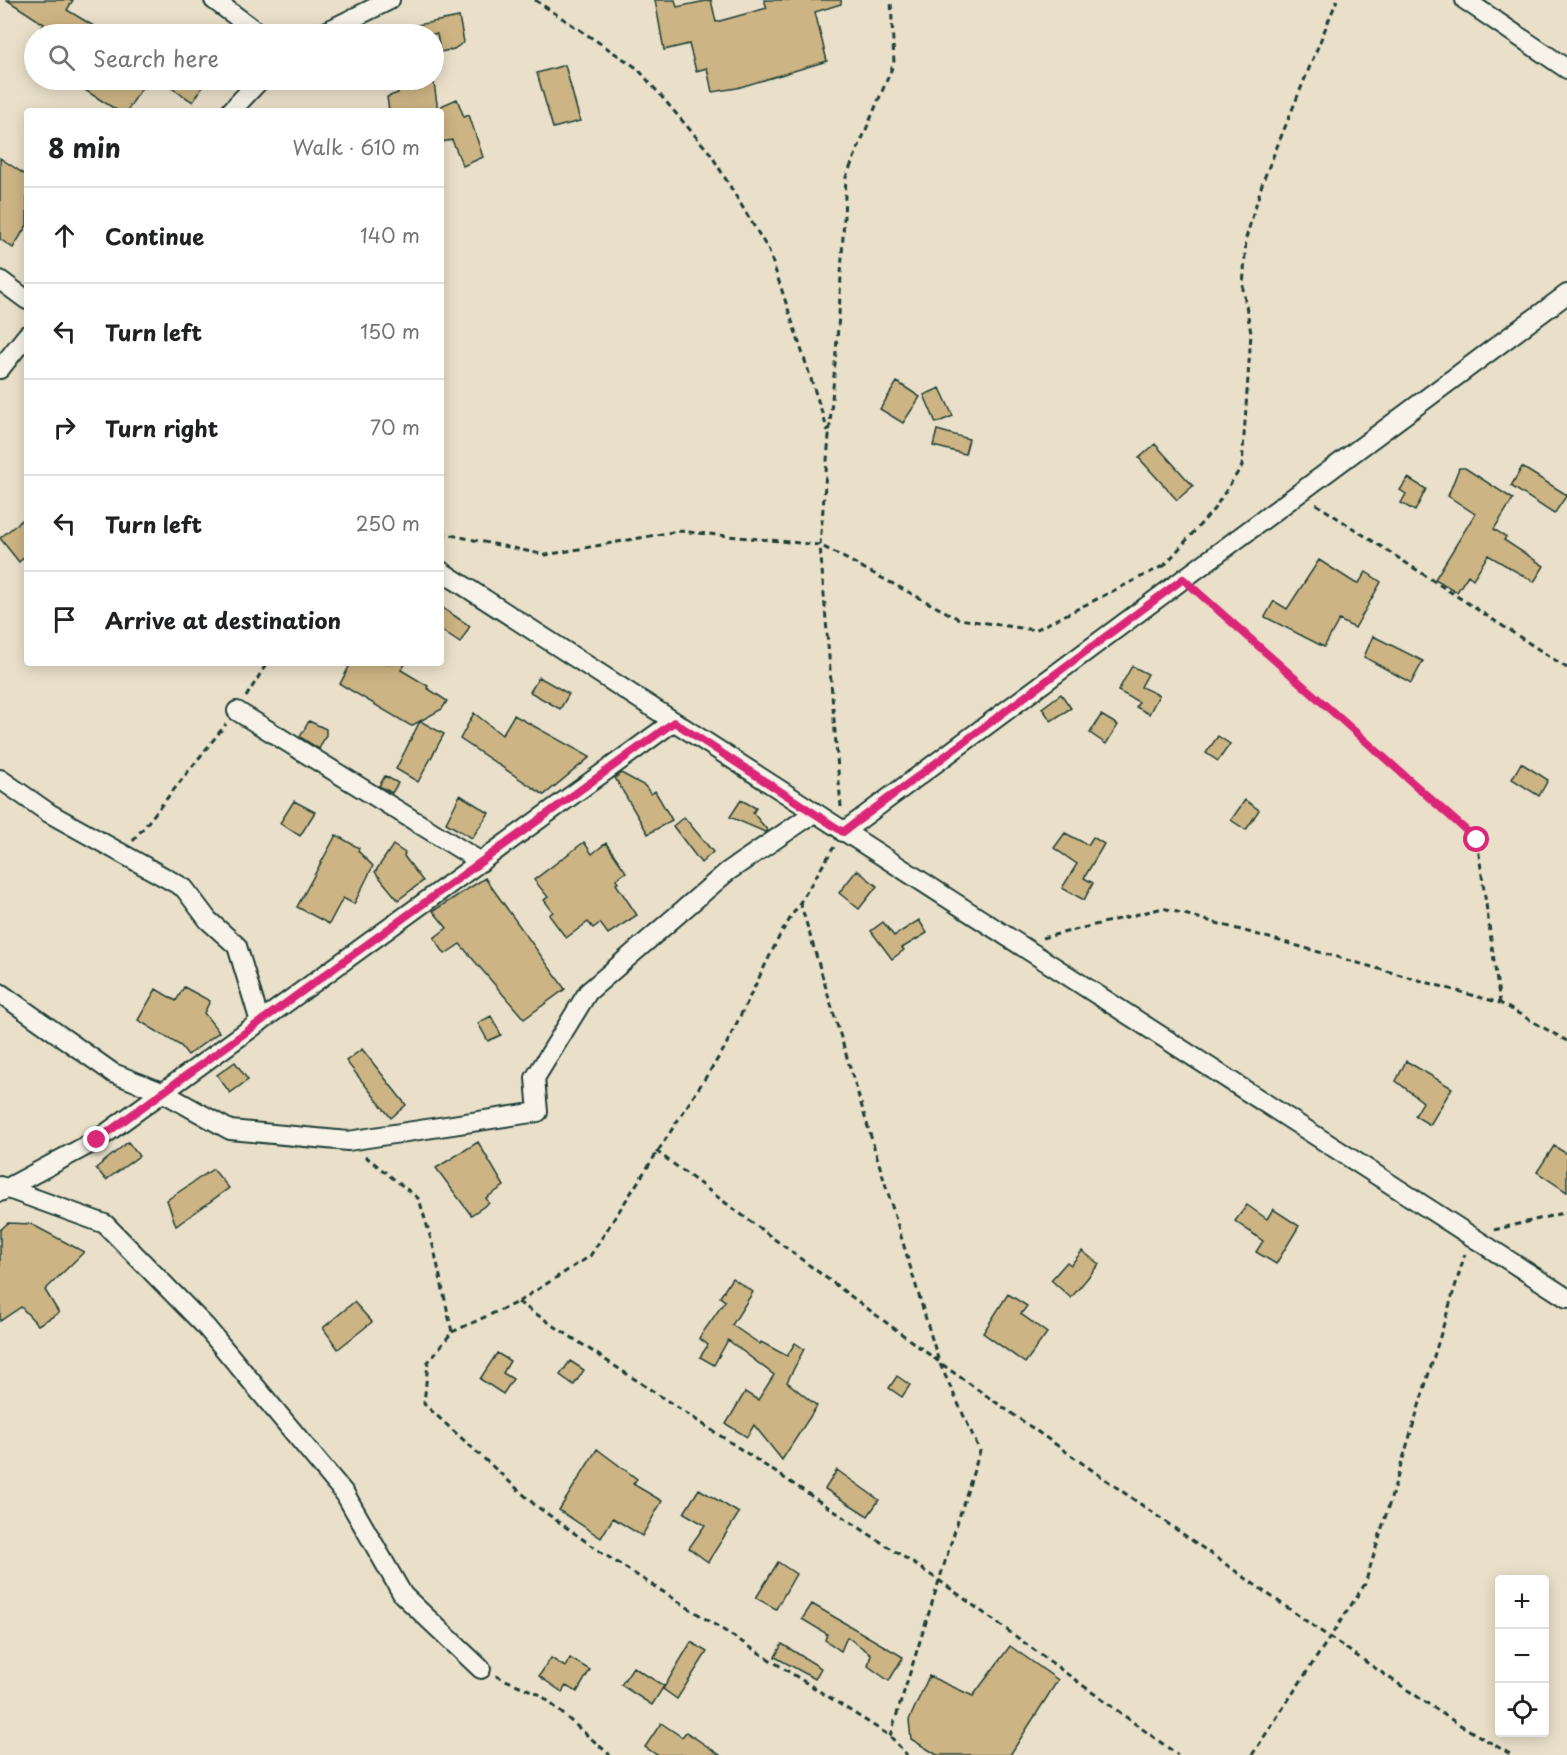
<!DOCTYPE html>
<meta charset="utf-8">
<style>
:root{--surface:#fff;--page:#f2f2f2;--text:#202124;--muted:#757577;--line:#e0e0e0}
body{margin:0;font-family:"Playpen Sans",sans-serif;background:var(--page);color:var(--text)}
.controls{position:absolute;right:18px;bottom:18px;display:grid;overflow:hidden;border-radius:6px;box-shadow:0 3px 15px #0003}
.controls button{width:54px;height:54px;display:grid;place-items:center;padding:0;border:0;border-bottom:2px solid var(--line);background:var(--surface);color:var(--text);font:30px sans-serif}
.stop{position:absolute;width:18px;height:18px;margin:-14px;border:4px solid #db2777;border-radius:50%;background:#fff}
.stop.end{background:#db2777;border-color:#fff;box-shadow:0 2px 6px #0008}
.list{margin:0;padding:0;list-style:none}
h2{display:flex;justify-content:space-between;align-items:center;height:78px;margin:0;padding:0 24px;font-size:26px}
h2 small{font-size:20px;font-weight:400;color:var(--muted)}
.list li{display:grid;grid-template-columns:39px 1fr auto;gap:18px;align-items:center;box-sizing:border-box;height:96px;padding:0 24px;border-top:2px solid var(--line)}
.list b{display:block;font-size:22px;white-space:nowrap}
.list em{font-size:20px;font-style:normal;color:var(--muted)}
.icon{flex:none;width:33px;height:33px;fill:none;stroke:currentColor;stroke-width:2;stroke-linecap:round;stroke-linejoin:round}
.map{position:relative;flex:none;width:1567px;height:1755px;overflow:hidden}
.search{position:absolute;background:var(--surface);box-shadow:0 3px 15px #0003;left:24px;top:24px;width:420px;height:66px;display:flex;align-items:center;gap:15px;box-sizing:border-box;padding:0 21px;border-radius:33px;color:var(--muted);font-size:22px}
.panel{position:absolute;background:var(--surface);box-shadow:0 3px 15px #0003;left:24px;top:108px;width:420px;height:558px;border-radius:6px}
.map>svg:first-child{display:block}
</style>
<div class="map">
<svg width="1567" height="1755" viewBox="0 0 1567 1755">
<rect width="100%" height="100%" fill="#eae0ca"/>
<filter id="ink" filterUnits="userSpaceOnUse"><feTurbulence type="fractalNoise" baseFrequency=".0167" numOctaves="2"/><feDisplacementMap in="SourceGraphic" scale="12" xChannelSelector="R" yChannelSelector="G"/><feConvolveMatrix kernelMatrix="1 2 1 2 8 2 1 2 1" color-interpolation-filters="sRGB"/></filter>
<g filter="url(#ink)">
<!-- building -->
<path fill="#cdb484" stroke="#1f3d34" stroke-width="1.5" d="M7,0H73L67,10L107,34H80L70,28L66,34H38L44,24Z
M655,0H675L677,7L711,0L716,22L767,8L764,0H841V4L815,12L827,61L737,88L712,92L707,68L696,71L689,44L664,50Z
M459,17L464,42L454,49L440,52L437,34H408L407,27Z
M565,65L580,121L553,128L537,73Z
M69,80H147L127,111H118Z
M159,80H207L193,102Z
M420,80L422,84L434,83L438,111H389L387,97L398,93L396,89Z
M457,99L464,117L469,115L483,157L463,166L452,140L441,142V106Z
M0,158L27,176V225L13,248L0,239Z
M897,382L920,397L903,423L880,409Z
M940,388L953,416L936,423L924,395Z
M937,430L969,439L965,454L933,446Z
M1155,444L1193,486L1177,500L1139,458Z
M1522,467L1567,495L1554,514L1511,486Z
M1459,468H1465L1513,499L1494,529L1506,537L1504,540L1544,566L1534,582L1488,555L1473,579L1468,575L1457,592L1435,579L1475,514L1448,496Z
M1408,478L1426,489L1415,511L1401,503L1406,494L1400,490Z
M27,516V555L19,562L0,538Z
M1319,560L1355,583H1359L1366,572L1381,582L1355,628L1339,620L1324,647L1265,617L1274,601L1287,609Z
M441,607L470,626L460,643L441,630Z
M1373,636L1423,661L1411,683L1364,657Z
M351,663H406L401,670L428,686L427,688L447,701L442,709L420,721L444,734L418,782L396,769L420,721L411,726L340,684Z
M1132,666L1148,674L1141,687L1159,695L1149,714L1136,707L1139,702L1118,691Z
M539,677L569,694L560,709L530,692Z
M1061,694L1071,708L1051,721L1042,708Z
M474,713L502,735L514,715L590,757L544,795L460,739Z
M1101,715L1118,725L1106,744L1090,733Z
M309,721L326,729V735L319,749L300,737Z
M1218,736L1230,744L1218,761L1206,753Z
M1521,763L1548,780L1539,796L1512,779Z
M621,773L645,786L651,794L655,791L672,820L648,834L615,778Z
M385,776L398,783L392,793L379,786Z
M460,795L489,813L472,838L446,823Z
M741,800L756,808L753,813L768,831L765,832L730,817Z
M1245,800L1259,810L1246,830L1231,820Z
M294,801L315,812L300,836L280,823Z
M684,817L713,852L701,863L673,826Z
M1065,833L1088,845L1093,837L1104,844L1084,878L1093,883L1084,900L1062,888L1077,864L1054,848Z
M336,835L359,848L358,851L373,866L354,904L343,898L329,924L297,907Z
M584,842L592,854L606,843L626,872L616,879L618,883L616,884L637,915L608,934L600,923L593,928L588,922L566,938L549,915L553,912L544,900L548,897L534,880Z
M393,845L405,853L404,856L423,881L398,900L375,872Z
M857,870L877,886L859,909L839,893Z
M485,878L565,989L524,1019L460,944L445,954L434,938L447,928L433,911Z
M919,920L927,933L902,948L904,950L892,959L871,931L883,922L894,936Z
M184,987L210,1001L204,1013L219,1032L188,1055L181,1046L138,1020L156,989L176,1001Z
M491,1016L501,1035L488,1041L478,1023Z
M362,1049L406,1105L391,1118L346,1061Z
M1406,1061L1452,1088L1430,1125L1415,1116L1423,1102L1396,1081Z
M235,1062L248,1080L230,1093L217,1075Z
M128,1142L139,1156L106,1180L96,1168Z
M478,1142L504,1186L486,1198L489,1203L471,1215L436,1168Z
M1554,1146L1567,1154V1192L1537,1172Z
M213,1169L229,1188L176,1226L167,1200Z
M1247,1205L1267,1219L1273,1209L1299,1226L1276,1264L1256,1252L1263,1241L1235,1221Z
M8,1223L31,1224L84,1252L45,1290L59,1313L38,1325L21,1307L0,1321V1230Z
M1082,1251L1099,1264L1071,1298L1051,1280L1067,1262L1071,1265Z
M732,1278L753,1292L732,1325L760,1344L761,1342L787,1356L795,1343L804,1349L787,1382L817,1406L782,1460L754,1425L747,1437L726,1424L745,1392L758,1400L774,1375L728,1340L714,1365L700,1357L708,1345L699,1338L725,1301L720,1297Z
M1008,1294L1027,1306L1021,1314L1047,1333L1025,1363L983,1333Z
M354,1302L372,1322L338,1349L323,1328Z
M497,1353L510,1361L503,1373L513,1379L503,1394L480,1379Z
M570,1361L584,1370L574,1385L560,1375Z
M897,1376L910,1385L902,1397L889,1388Z
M597,1449L637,1479L633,1484L662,1501L642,1536L613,1518L601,1538L559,1510Z
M837,1470L879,1500L868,1516L825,1489Z
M699,1489L739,1513L708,1562L689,1548L705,1525L684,1513Z
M778,1562L796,1574L776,1609L756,1598Z
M812,1604L903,1657L889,1681L868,1666L871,1654L847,1637L841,1651L825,1640L827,1634L802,1619Z
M691,1642L707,1652L677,1699L663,1689Z
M782,1644L821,1668L815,1679L775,1657Z
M1010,1646L1058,1680L1010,1755H937L911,1739L909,1720L929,1676L973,1696Z
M551,1658L565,1667L570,1658L590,1670L577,1692L566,1686L562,1692L539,1676Z
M633,1667L664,1686L652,1705L621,1685Z
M661,1723L682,1737L686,1732L720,1755H657L645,1747Z"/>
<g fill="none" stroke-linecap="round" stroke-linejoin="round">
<defs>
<path id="street" d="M214,0L260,34
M1465,0L1567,69
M321,34L390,0
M231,111L260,80
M0,280L27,300
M0,369L27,335
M441,571L1567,1298
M237,711L481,862
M0,779L49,813L184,888L208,920L237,946L260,1022
M843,832L1567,294
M0,993L113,1073L164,1093L230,1130L348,1141L538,1112L535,1078L588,992L727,872L814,813
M0,1186L105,1224L206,1327L345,1494L403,1595L481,1669
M0,1192L97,1140L673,722"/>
</defs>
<!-- street casing -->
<use href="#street" stroke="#1f3d34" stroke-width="22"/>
<!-- path -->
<path stroke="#1f3d34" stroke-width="3" stroke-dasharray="6 4.5" stroke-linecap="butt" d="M535,0L637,68L710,153L769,251L828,431
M1316,504L1567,668
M441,533L546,555L678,531L820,545L959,619L1035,630L1163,566
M1163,567L1214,509L1242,466L1251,333L1243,289L1246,238L1263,181L1337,0
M1196,590L1477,840L1500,1003
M246,697L267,663
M841,807L820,545L839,315L846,177L894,63L891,0
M133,841L226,724
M800,902L939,1362L980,1451L890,1736
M1042,938L1163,908L1500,1003L1567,1041
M656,1151L950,1370L1329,1637L1455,1722L1512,1755
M365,1156L419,1199L434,1249L452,1332L428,1362L424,1404L535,1505L602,1553L890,1736L907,1755
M1494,1230L1567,1212
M518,1302L940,1581L1178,1755
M452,1332L518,1302L590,1256L724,1049L780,935L834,847
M496,1676L541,1695L610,1755
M1252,1755L1365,1584L1465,1254"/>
<!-- street -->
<use href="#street" stroke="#f7f3e8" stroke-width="18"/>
</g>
</g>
<g fill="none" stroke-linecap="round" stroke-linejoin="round" filter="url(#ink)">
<!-- route -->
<path stroke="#db2777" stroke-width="8" d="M97,1140L674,722L843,832L1183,579L1477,840"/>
</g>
</svg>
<div class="controls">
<button>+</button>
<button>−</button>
<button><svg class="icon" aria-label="locate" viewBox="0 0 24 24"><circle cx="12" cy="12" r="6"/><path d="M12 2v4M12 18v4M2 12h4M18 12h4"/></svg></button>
</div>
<div class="stop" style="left:1477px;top:840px"></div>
<div class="stop end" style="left:97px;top:1140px"></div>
<div class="search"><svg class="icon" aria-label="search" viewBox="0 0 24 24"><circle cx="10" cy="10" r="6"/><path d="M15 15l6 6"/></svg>Search here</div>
<section class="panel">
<h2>8 min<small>Walk · 610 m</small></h2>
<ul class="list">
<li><svg class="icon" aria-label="ahead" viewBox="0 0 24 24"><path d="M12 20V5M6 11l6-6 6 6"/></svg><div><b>Continue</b></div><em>140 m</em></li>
<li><svg class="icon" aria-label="left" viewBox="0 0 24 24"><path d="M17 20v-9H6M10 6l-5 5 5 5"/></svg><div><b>Turn left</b></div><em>150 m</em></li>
<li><svg class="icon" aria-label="right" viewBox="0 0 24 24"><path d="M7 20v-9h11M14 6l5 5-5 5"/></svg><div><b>Turn right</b></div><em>70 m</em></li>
<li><svg class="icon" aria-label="left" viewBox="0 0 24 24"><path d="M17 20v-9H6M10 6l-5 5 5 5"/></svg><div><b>Turn left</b></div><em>250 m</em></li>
<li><svg class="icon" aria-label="arrive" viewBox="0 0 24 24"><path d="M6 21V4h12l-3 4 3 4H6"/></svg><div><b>Arrive at destination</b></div></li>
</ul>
</section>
</div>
